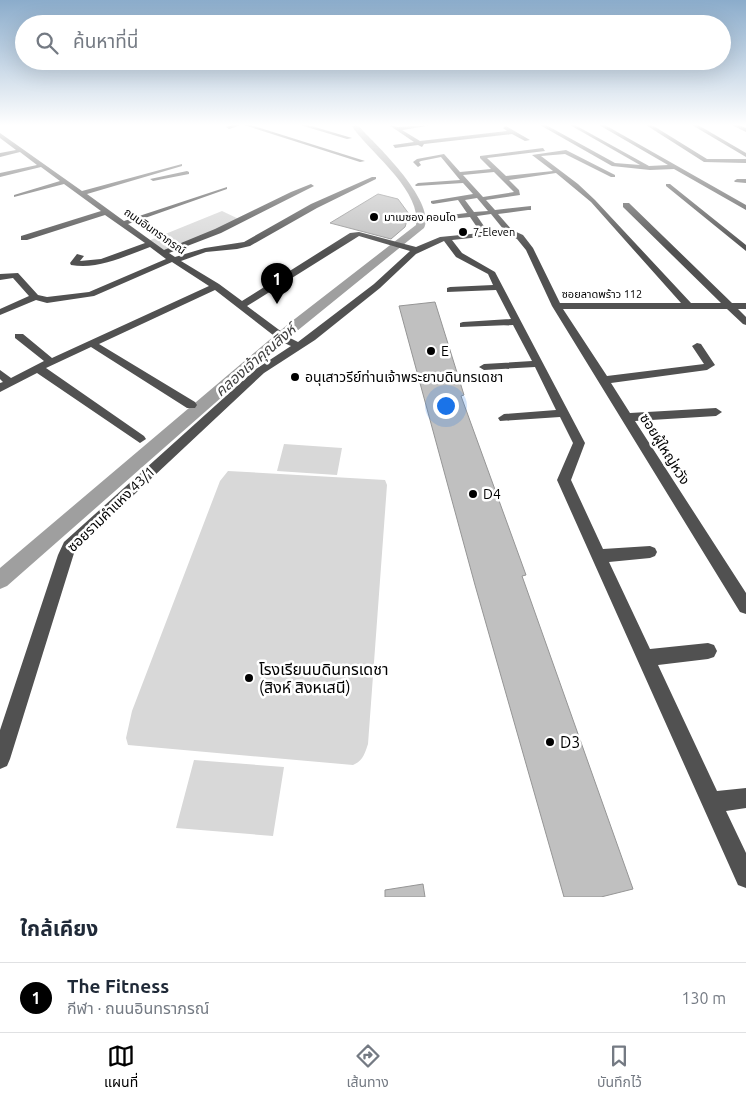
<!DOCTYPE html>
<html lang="th">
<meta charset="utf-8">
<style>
:root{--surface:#fff;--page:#f6f6f7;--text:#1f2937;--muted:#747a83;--line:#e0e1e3;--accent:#000}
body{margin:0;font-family:Ubuntu,"Noto Sans Thai",sans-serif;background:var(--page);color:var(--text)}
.you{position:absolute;left:445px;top:405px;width:18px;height:18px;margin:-12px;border:4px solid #fff;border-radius:50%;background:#1a73e8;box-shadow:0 0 0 8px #1a73e833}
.badge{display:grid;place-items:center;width:32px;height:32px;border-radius:50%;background:var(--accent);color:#fff;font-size:16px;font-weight:700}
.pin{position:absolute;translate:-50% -41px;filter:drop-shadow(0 1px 2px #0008)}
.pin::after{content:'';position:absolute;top:26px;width:18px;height:15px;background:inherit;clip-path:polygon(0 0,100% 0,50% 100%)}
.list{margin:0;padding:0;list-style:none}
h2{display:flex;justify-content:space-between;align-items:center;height:65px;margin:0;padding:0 20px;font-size:21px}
h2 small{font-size:16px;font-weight:400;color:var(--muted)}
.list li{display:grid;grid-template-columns:32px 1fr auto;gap:15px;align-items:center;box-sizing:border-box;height:70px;padding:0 20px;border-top:1px solid var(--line)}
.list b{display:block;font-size:19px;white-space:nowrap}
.list p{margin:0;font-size:16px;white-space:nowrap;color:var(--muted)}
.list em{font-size:16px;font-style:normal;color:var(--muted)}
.icon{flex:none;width:28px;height:28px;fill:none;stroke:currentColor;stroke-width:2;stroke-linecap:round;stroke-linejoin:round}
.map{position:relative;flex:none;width:746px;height:897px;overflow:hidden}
.search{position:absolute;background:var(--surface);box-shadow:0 5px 20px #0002;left:15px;right:15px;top:15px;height:55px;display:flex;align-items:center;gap:12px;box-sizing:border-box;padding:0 18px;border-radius:28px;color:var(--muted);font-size:19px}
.sheet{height:135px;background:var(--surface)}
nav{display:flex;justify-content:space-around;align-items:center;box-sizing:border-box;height:70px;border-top:1px solid var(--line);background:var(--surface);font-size:14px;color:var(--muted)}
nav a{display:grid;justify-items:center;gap:2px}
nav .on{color:var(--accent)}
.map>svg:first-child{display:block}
</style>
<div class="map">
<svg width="746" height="897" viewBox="0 0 746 897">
<rect width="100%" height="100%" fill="#fff"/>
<!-- green -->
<path fill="#d8d8d8" d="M222,211L243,221L163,253L148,241Z
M284,444L342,448L337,475L277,471Z
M228,471L385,480L387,485L368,744C365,753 363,761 353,765L128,745L126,738L132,711L220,481Z
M194,760L284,767L273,836L176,828Z"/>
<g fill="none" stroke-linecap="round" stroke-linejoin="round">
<!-- canal -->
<path fill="#9f9f9f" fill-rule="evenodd" d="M351,125H358L363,131C381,149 436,203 424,228L297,331L7,586L0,589V568L287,325L416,225C422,190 368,151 351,125Z"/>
</g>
<!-- building -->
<path fill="#c0c0c0" stroke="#959595" d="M378,194L398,199L409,214L405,227L391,239L330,223Z
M435,302L464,395L461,396L526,575L522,576L633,889L601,897H564L475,585L399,306Z
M423,884L425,897H385V890Z"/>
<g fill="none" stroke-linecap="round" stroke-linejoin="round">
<!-- minor -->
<path fill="#515151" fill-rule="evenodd" d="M232,125H241L229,129L226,127Z
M244,125H251L365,161L360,162Z
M300,125H308L352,138L347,139Z
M389,125L398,127L433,125L402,130L420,141L507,131L503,128L506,126L530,140L525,141L512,134L424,144L422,147L418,145L395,148L393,145L414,142Z
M540,125H546L615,163L640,165L570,125H575L649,166L668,165L599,125H605L746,205V210L674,169L650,170L612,166Z
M646,125H652L707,159H746V163L704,162Z
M692,125H698L746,153V157Z
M732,125H739L746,128V132Z
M0,133L82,191L182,164V166L87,194L124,221L227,187V189L128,224L164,250L215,229L291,192L311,184L314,186L221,233L169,253L175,257L205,248L244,242L311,204L372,177H376V179L317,208L250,246L237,249L206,252L181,261L219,284L242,301L350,233L359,232L416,247L440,237L481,233L470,217L439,220L438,218L442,216L467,213L458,200L433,204L431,203V201L473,194L463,183L416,186L415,185L418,183L460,180L441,157L421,161L419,162L421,165L418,167L413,162L417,159L444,154L460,172L491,169L480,158V156L543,148L545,151L487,158L506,176L553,171L532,155L566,150L615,175V177H611L565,154L541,156L578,184L595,200L691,303H721L623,207V203H629L732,303H746V309H738L746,317V325L743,324L727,309H563L607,376L704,364L692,346L697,343L701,344L715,365L707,370L611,383L630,413L716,408L722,412L716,416L635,421L746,593V614L740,612L552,306L526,250L517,239L508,234L452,240L462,253L495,272L585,443L571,480L603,549L650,546L655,548L657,552L655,556L650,558L609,562L650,649L708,643L714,645L717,651L714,657L708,659L658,665L717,791L746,788V808L726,811L746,853V888L738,885L557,480L573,443L560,417L500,421L498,418L504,414L556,410L535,367L484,370L479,367L484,364L532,361L513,325L460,327V323L463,322L511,319L496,290L447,292V288L450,287L493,285L488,274L456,257L444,241L416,254L380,288L315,340L264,373L75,550L10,759L7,766L0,769V730L58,555L64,542L256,369L291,346L282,342L215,290L99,344L195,402L197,405L195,408H187L91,347L46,368L144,436L146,439L140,443L37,373L0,392V383L3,382L0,379V370L11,378L44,361L15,338V334H23L52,358L209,286L172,262L94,296L47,303L36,300L0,315V309L29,296L13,278L0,280V274L18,273L38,295L47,297L89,292L166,259L150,247C125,256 98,270 71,265L70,263L77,254L84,256L80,261L101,259L145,243L105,215L27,240H21V236L101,211L64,184L14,197V195L60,181L41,167L0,177V173L37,165L20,152L0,157V153L16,150L0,138ZM494,172L514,192L483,197L463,175ZM556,173L591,202L681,303H560L533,248L523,235L512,230L498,214L528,210H531V206L495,210L486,200L520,195L519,190L509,180ZM477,198L488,211L474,212L465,200ZM491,214L504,230L488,232L477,216ZM359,236L410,251L374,284L298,342L290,338L247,306Z
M187,171L189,172V174L153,181L150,179Z
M737,179H746V183L735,182L734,181Z
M666,184H670L746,245V251L666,186Z"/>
</g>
<!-- sky -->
<linearGradient id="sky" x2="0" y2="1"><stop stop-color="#8baccb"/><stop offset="0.5" stop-color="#fff"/><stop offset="1" stop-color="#fff" stop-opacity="0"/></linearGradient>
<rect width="746" height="250" fill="url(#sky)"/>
<!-- markers -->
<g fill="#000" stroke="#fff" stroke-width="2">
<circle cx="374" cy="217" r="5"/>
<circle cx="463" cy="232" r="5"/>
<circle cx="431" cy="351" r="5"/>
<circle cx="295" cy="377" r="5"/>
<circle cx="473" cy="494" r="5"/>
<circle cx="249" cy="678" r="5"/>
<circle cx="550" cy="742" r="5"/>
</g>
<g text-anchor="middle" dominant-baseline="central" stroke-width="5" stroke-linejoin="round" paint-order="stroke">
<!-- far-poi labels -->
<g font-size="11" fill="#000" stroke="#fff" text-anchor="start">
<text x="384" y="217">มาเมซอง คอนโด</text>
<text x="473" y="232">7-Eleven</text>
</g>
<!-- far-street labels -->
<g font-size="11" fill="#000" stroke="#fff">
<text transform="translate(155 231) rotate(35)">ถนนอินทราภรณ์</text>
<text x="602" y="294">ซอยลาดพร้าว 112</text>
</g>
<!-- poi labels -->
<g font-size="14" fill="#000" stroke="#fff" text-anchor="start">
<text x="441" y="351">E</text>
<text x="305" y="377">อนุเสาวรีย์ท่านเจ้าพระยาบดินทรเดชา</text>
<text x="483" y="494">D4</text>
</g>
<!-- street labels -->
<g font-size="14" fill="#000" stroke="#fff">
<text transform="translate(665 449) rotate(58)">ซอยผู้ใหญ่หวัง</text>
<text transform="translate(111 509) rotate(-44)">ซอยรามคำแหง 43/1</text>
</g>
<!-- water labels -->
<g font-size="15" font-style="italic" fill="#404040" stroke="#fff">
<text transform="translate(255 360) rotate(-41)">คลองเจ้าคุณสิงห์</text>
</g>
<!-- near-poi labels -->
<g font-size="16" fill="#000" stroke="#fff" text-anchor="start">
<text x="259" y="669">โรงเรียนบดินทรเดชา<tspan x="259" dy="18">(สิงห์ สิงหเสนี)</tspan></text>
<text x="560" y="742">D3</text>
</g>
</g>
</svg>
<div class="you"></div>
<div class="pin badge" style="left:277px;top:304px">1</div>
<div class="search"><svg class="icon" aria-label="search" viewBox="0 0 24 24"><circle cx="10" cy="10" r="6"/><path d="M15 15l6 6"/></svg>ค้นหาที่นี่</div>
</div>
<section class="sheet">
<h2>ใกล้เคียง<small></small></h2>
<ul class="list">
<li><span class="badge">1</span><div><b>The Fitness</b><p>กีฬา · ถนนอินทราภรณ์</p></div><em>130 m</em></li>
</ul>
</section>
<nav>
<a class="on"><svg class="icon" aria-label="map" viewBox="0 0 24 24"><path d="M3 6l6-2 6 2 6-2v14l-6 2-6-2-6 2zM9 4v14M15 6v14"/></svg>แผนที่</a>
<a><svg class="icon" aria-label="directions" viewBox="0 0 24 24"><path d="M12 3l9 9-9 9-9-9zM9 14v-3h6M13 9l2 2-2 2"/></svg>เส้นทาง</a>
<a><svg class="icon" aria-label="saved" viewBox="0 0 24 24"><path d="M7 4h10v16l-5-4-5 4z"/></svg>บันทึกไว้</a>
</nav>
